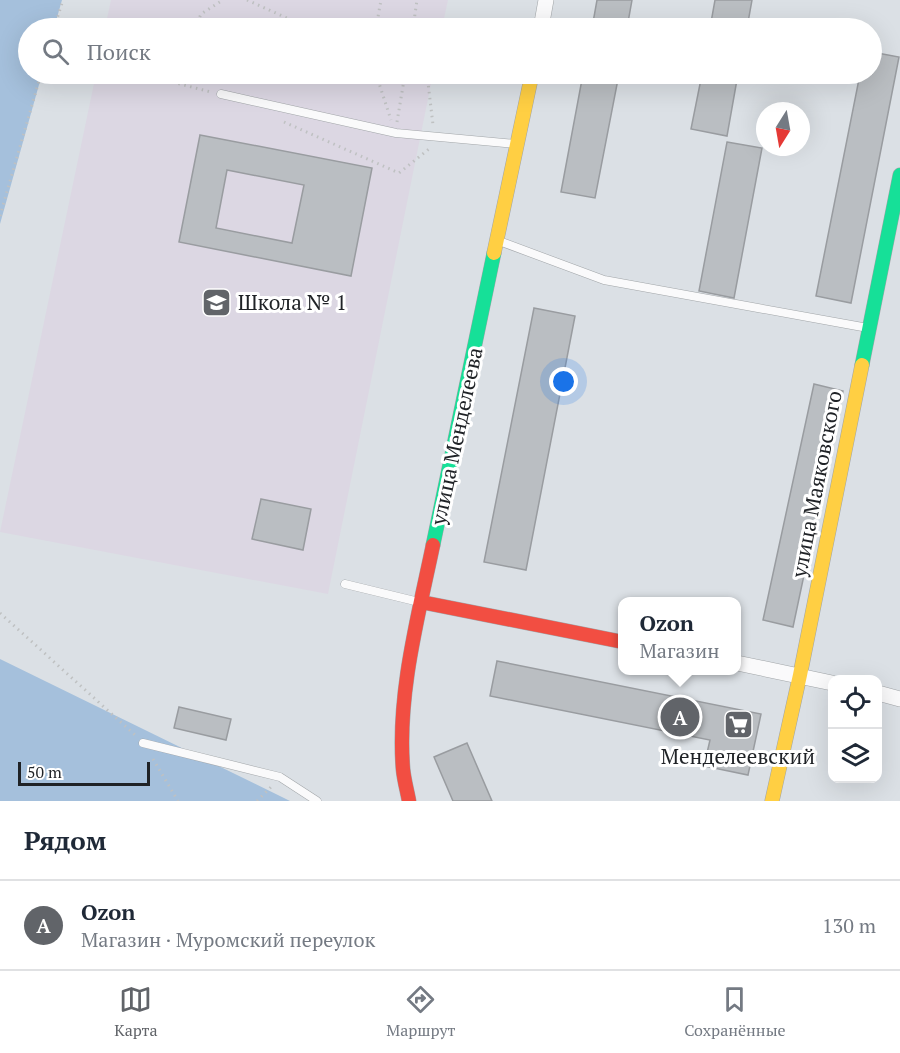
<!DOCTYPE html>
<html lang="ru">
<meta charset="utf-8">
<style>
:root{--surface:#fff;--page:#f2f2f3;--text:#1f2937;--muted:#747a83;--line:#e0e1e3;--accent:#616469}
body{margin:0;font-family:"PT Serif",serif;background:var(--page);color:var(--text)}
.controls{position:absolute;right:18px;bottom:18px;display:grid;overflow:hidden;border-radius:12px;box-shadow:0 6px 24px #0002}
.controls button{width:54px;height:54px;display:grid;place-items:center;padding:0;border:0;border-bottom:2px solid var(--line);background:var(--surface);color:var(--text);font:30px sans-serif}
.compass{position:absolute;left:756px;top:102px;width:54px;height:54px;border-radius:50%;background:var(--surface);box-shadow:0 6px 24px #0002;rotate:191deg}
.scale{position:absolute;left:18px;bottom:15px;width:132px;box-sizing:border-box;padding-left:6px;border:3px solid #1f2226;border-top:0;font-size:16px;line-height:21px;white-space:nowrap;color:#1f2226;-webkit-text-stroke:4px #fff;paint-order:stroke}
.you{position:absolute;left:564px;top:382px;width:21px;height:21px;margin:-15px;border:4px solid #fff;border-radius:50%;background:#1a73e8;box-shadow:0 0 0 9px #1a73e833}
.badge{display:grid;place-items:center;width:39px;height:39px;border-radius:50%;background:var(--accent);color:#fff;font-size:20px;font-weight:700}
.pin{position:absolute;translate:-50% -50%;border:3px solid #fff;box-shadow:0 2px 6px #0006}
.popup{position:absolute;left:618px;top:597px;width:123px;height:78px;box-sizing:border-box;display:grid;place-content:center;border-radius:12px;background:var(--surface);filter:drop-shadow(0 2px 4px #0005);font-size:20px;white-space:nowrap;color:var(--muted)}
.popup b{font-size:22px;color:var(--text)}
.popup::after{content:'';position:absolute;left:50%;top:100%;margin-left:-12px;border:12px solid transparent;border-top-color:var(--surface)}
.list{margin:0;padding:0;list-style:none}
h2{display:flex;justify-content:space-between;align-items:center;height:78px;margin:0;padding:0 24px;font-size:26px}
h2 small{font-size:20px;font-weight:400;color:var(--muted)}
.list li{display:grid;grid-template-columns:39px 1fr auto;gap:18px;align-items:center;box-sizing:border-box;height:90px;padding:0 24px;border-top:2px solid var(--line)}
.list b{display:block;font-size:22px;white-space:nowrap}
.list p{margin:0;font-size:20px;white-space:nowrap;color:var(--muted)}
.list em{font-size:20px;font-style:normal;color:var(--muted)}
.icon{flex:none;width:33px;height:33px;fill:none;stroke:currentColor;stroke-width:2;stroke-linecap:round;stroke-linejoin:round}
.map{position:relative;flex:none;width:900px;height:801px;overflow:hidden}
.search{position:absolute;background:var(--surface);box-shadow:0 6px 24px #0002;left:18px;right:18px;top:18px;height:66px;display:flex;align-items:center;gap:15px;box-sizing:border-box;padding:0 21px;border-radius:33px;color:var(--muted);font-size:22px}
.sheet{height:168px;background:var(--surface)}
nav{display:flex;justify-content:space-around;align-items:center;box-sizing:border-box;height:84px;border-top:2px solid var(--line);background:var(--surface);font-size:16px;color:var(--muted)}
nav a{display:grid;justify-items:center;gap:3px}
nav .on{color:var(--accent)}
.map>svg:first-child{display:block}
</style>
<div class="map">
<svg width="900" height="801" viewBox="0 0 900 801">
<rect width="100%" height="100%" fill="#dbe0e5"/>
<!-- education -->
<path fill="#dcd7e3" d="M111,0H448L442,28H105Z
M96,74H433L328,594L0,532Z"/>
<!-- forest -->
<path fill="#a5c0dc" d="M0,0H62L54,28H28V74H42L0,224Z
M0,659L284,798L290,801H0Z"/>
<!-- building -->
<path fill="#babec2" stroke="#999ca0" stroke-width="1.5" fill-rule="evenodd" d="M597,0H632L627,28H592Z
M715,0H752L747,28H710Z
M872,52L899,57L851,303L816,296L860,74H872Z
M583,74H619L595,198L561,192Z
M702,74H738L727,136L691,129Z
M200,135L372,168L351,276L179,242ZM227,170L304,185L292,243L216,228Z
M727,142L762,148L734,298L699,291Z
M534,308L575,316L526,570L484,562Z
M814,384L843,391L793,627L763,620Z
M261,499L311,509L303,550L252,539Z
M497,661L761,714L748,775L704,766L710,740L490,696Z
M179,707L231,719L226,740L174,728Z
M467,743L492,801H453L434,757Z"/>
<g fill="none" stroke-linecap="round" stroke-linejoin="round">
<defs>
<path id="lane" d="M221,94L396,133L516,144
M499,241L604,280L868,328
M345,584L419,602
M143,743L280,777L317,801"/>
<path id="street" d="M541,28L546,0
M737,663L832,683
M878,693L900,699"/>
<path id="fast" d="M862,365L900,175
M433,545L494,253"/>
<path id="slow" d="M494,253L532,74
M772,801L800,675L862,365"/>
<path id="jam" d="M421,602L623,642
M409,801C407,790 404,780 403,769C397,695 418,617 433,545"/>
</defs>
<!-- lane casing -->
<use href="#lane" stroke="#a1a5a8" stroke-width="9"/>
<!-- street casing -->
<use href="#street" stroke="#a1a5a8" stroke-width="16"/>
<!-- fast casing -->
<use href="#fast" stroke="#a1a5a8" stroke-width="15"/>
<!-- slow casing -->
<use href="#slow" stroke="#a1a5a8" stroke-width="15"/>
<!-- jam casing -->
<use href="#jam" stroke="#a1a5a8" stroke-width="15"/>
<!-- path -->
<path stroke="#bfc1c2" stroke-width="3" stroke-dasharray="1.5 4.5" stroke-linecap="butt" d="M247,0L309,28
M54,28L63,0
M195,28L201,14L223,0
M376,28L381,0
M413,28L417,0
M179,74L176,83L211,92
M376,74L391,120
M427,74L433,125
M284,122L399,173L429,149
M397,122L405,74
M0,216L41,74
M0,613L135,735
M153,759L178,801
M257,801L271,787"/>
<!-- lane -->
<use href="#lane" stroke="#fafafb" stroke-width="8"/>
<!-- street -->
<use href="#street" stroke="#fafafb" stroke-width="15"/>
<!-- fast -->
<use href="#fast" stroke="#16e098" stroke-width="14"/>
<!-- slow -->
<use href="#slow" stroke="#ffcf43" stroke-width="14"/>
<!-- jam -->
<use href="#jam" stroke="#f24e42" stroke-width="14"/>
</g>
<!-- icons -->
<defs>
<symbol id="school-square" viewBox="-11 -11 22 22"><rect x="-9" y="-9" width="18" height="18" rx="4" fill="#616469" stroke="#fff"/><path d="M0-5L7-2L0 1L-7-2ZM-4 1L0 2.5L4 1V4Q0 6-4 4Z" fill="#fff"/></symbol>
<symbol id="supermarket-square" viewBox="-11 -11 22 22"><rect x="-9" y="-9" width="18" height="18" rx="4" fill="#616469" stroke="#fff"/><path d="M-6-5.5h2.5l.6 2H6L4.5 2H-2.5L-4.4-4H-6ZM-1.5 3.2a1.3 1.3 0 1 0 .1 0ZM3 3.2a1.3 1.3 0 1 0 .1 0Z" fill="#fff"/></symbol>
</defs>
<g fill-rule="evenodd">
<use href="#school-square" x="200" y="286" width="33" height="33"/>
<use href="#supermarket-square" x="722" y="708" width="33" height="33"/>
</g>
<g text-anchor="middle" dominant-baseline="central" stroke-width="6" stroke-linejoin="round" paint-order="stroke">
<!-- poi labels -->
<g font-size="21" fill="#1f2226" stroke="#fff" text-anchor="start">
<text x="238" y="302">Школа № 1</text>
<text x="738" y="756" text-anchor="middle">Менделеевский</text>
</g>
<!-- street labels -->
<g font-size="21" fill="#1f2226" stroke="#fff">
<text transform="translate(456 436) rotate(-78)">улица Менделеева</text>
<text transform="translate(816 484) rotate(-79)">улица Маяковского</text>
</g>
</g>
</svg>
<div class="controls">
<button><svg class="icon" aria-label="locate" viewBox="0 0 24 24"><circle cx="12" cy="12" r="6"/><path d="M12 2v4M12 18v4M2 12h4M18 12h4"/></svg></button>
<button><svg class="icon" aria-label="layers" viewBox="0 0 24 24"><path d="M12 4l9 5-9 5-9-5zM3 14l9 5 9-5"/></svg></button>
</div>
<svg class="compass" viewBox="-18 -18 36 36"><path d="M0-13l5 13h-10z" fill="#e53935"/><path d="M0 13l5-13h-10z" fill="#747a83"/></svg>
<div class="scale">50 m</div>
<div class="you"></div>
<div class="pin badge" style="left:680px;top:717px">A</div>
<div class="popup"><b>Ozon</b>Магазин</div>
<div class="search"><svg class="icon" aria-label="search" viewBox="0 0 24 24"><circle cx="10" cy="10" r="6"/><path d="M15 15l6 6"/></svg>Поиск</div>
</div>
<section class="sheet">
<h2>Рядом<small></small></h2>
<ul class="list">
<li><span class="badge">A</span><div><b>Ozon</b><p>Магазин · Муромский переулок</p></div><em>130 m</em></li>
</ul>
</section>
<nav>
<a class="on"><svg class="icon" aria-label="map" viewBox="0 0 24 24"><path d="M3 6l6-2 6 2 6-2v14l-6 2-6-2-6 2zM9 4v14M15 6v14"/></svg>Карта</a>
<a><svg class="icon" aria-label="directions" viewBox="0 0 24 24"><path d="M12 3l9 9-9 9-9-9zM9 14v-3h6M13 9l2 2-2 2"/></svg>Маршрут</a>
<a><svg class="icon" aria-label="saved" viewBox="0 0 24 24"><path d="M7 4h10v16l-5-4-5 4z"/></svg>Сохранённые</a>
</nav>
